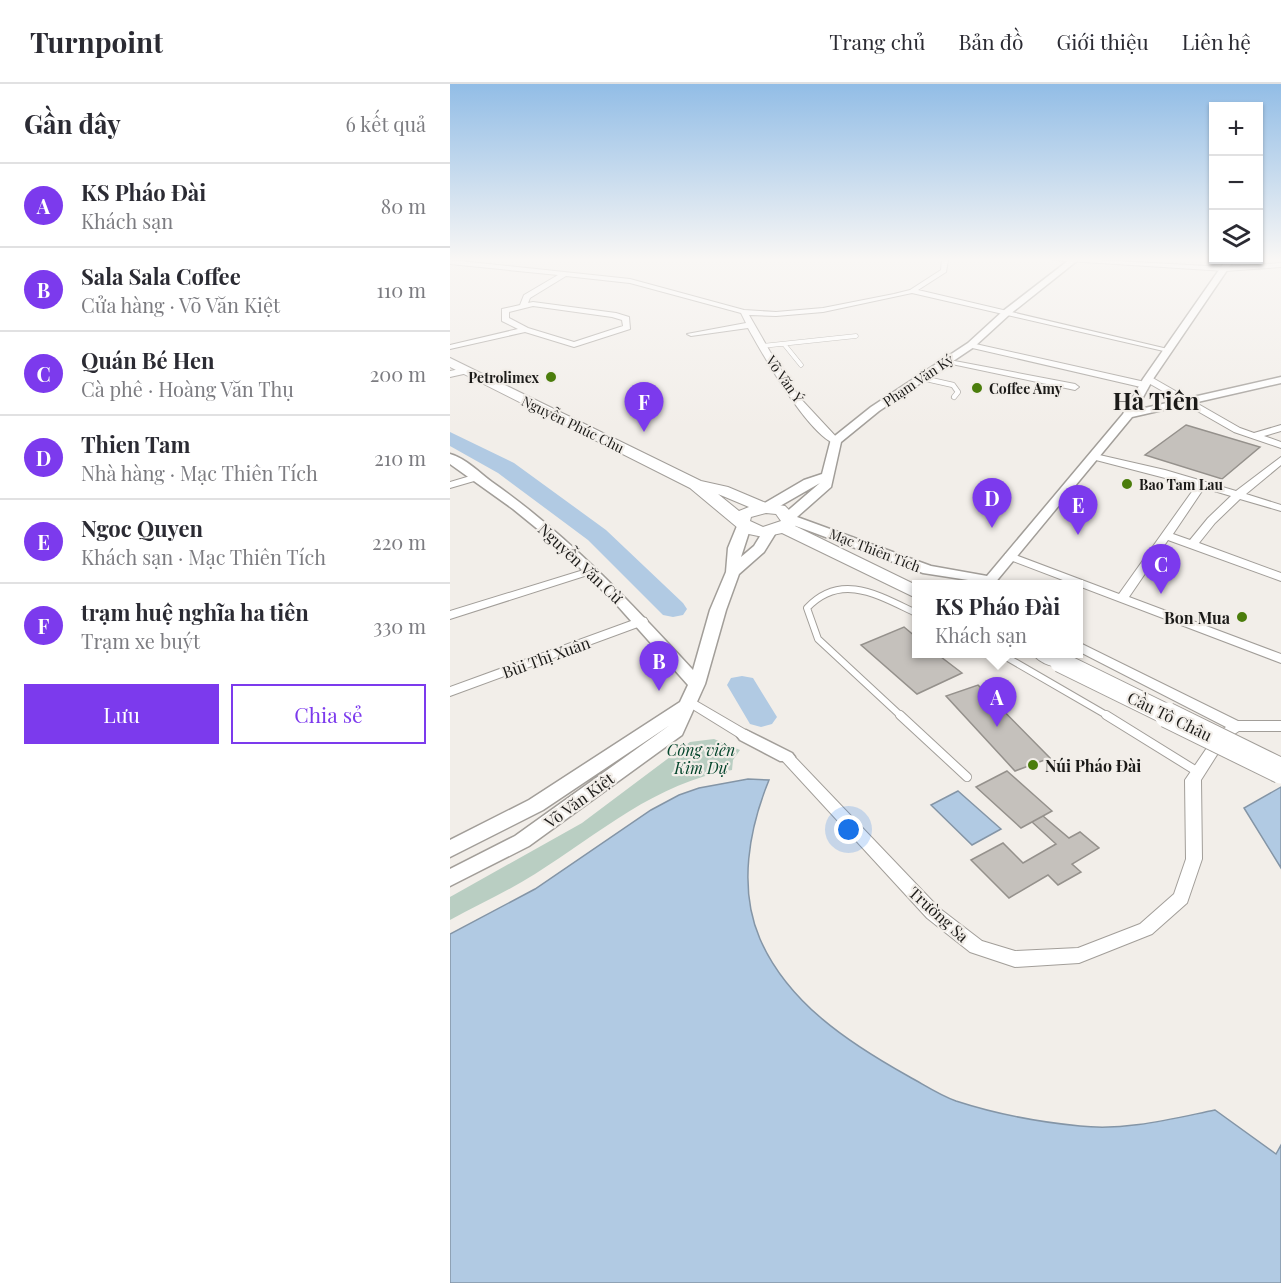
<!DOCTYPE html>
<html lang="vi">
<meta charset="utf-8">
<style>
:root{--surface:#fff;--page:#f2f2f3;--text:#2b2b33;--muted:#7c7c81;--line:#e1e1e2;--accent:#7c3aed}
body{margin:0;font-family:"Playfair Display",serif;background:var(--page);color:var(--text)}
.controls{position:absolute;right:18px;top:18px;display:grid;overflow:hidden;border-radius:0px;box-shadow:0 2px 4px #0004}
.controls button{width:54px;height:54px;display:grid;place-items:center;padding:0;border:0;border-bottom:2px solid var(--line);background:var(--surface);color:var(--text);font:30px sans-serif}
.you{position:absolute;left:399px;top:746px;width:21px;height:21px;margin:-15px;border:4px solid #fff;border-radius:50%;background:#1a73e8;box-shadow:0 0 0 9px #1a73e833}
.badge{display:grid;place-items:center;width:39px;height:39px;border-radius:50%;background:var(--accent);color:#fff;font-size:20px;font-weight:700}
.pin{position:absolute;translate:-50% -50px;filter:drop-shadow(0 2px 3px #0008)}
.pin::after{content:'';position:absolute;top:32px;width:21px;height:18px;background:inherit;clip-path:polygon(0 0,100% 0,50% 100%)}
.popup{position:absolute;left:462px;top:496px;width:171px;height:78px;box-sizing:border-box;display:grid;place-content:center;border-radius:0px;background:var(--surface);filter:drop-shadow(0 2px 4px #0005);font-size:20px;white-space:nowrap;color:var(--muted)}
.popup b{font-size:22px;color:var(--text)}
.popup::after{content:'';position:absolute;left:50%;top:100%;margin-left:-12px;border:12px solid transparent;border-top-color:var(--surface)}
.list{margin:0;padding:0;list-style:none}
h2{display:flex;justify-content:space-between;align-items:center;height:78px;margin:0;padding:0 24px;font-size:26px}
h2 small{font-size:20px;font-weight:400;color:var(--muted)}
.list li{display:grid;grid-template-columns:39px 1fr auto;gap:18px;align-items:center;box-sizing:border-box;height:84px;padding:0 24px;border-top:2px solid var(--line)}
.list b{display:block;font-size:22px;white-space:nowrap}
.list p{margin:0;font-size:20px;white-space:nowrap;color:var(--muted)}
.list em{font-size:20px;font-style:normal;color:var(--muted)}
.actions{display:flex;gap:12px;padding:18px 24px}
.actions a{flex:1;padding:14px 0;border:2px solid var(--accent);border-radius:0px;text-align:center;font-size:21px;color:var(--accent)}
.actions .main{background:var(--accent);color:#fff}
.icon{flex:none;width:33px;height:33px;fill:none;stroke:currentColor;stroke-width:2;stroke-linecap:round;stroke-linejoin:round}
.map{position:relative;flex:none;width:831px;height:1199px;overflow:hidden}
header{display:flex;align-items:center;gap:36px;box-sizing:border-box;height:84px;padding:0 30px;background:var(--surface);border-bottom:2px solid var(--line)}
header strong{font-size:28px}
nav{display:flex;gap:33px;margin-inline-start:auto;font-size:21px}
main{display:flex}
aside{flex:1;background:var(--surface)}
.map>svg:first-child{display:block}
</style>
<header>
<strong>Turnpoint</strong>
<nav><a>Trang chủ</a><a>Bản đồ</a><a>Giới thiệu</a><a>Liên hệ</a></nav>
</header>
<main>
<aside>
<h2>Gần đây<small>6 kết quả</small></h2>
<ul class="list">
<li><span class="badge">A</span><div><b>KS Pháo Đài</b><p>Khách sạn</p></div><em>80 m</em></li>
<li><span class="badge">B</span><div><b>Sala Sala Coffee</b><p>Cửa hàng · Võ Văn Kiệt</p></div><em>110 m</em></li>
<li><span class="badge">C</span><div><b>Quán Bé Hen</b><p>Cà phê · Hoàng Văn Thụ</p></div><em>200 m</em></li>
<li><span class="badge">D</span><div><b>Thien Tam</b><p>Nhà hàng · Mạc Thiên Tích</p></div><em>210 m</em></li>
<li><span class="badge">E</span><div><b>Ngoc Quyen</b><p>Khách sạn · Mạc Thiên Tích</p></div><em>220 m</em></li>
<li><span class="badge">F</span><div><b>trạm huệ nghĩa ha tiên</b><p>Trạm xe buýt</p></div><em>330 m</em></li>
</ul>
<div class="actions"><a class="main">Lưu</a><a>Chia sẻ</a></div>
</aside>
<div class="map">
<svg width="831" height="1199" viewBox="0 0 831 1199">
<rect width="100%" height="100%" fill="#f2eee9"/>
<!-- green -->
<path fill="#b9cec2" d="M264,655L290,666L283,676L282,686C206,698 149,750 85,790C58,807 28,821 0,836V813L132,739L240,658Z"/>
<!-- water -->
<path fill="#b1cae3" stroke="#8495a6" stroke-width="1.5" d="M298,695L319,696C299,745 288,804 310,855C338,919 399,959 458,992C473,1000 489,1011 506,1017C546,1030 588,1038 630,1042C676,1047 721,1035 765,1026L826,1070L831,1061V1199H0V850L85,805L201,726L229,711L249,704Z
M831,703V784L794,724Z
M508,707L551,745L522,761L481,721Z"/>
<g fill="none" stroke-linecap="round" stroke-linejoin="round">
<!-- river -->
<path fill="#b1cae3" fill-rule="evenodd" d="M0,348L64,379L156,446L233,519L237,525L233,531L223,533L213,531L138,456L48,389L0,362Z
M292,592L303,594L327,633L322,640L311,643L300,640L277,601L281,594Z"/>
</g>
<!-- building -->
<path fill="#c5c1bc" stroke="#95918c" stroke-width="1.5" d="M736,341L810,363L772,395L695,371Z
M454,543L466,553V570H487L512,589L467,610L411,561Z
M528,601L600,674L565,687L496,612Z
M557,687L602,727L571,744L526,703Z
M593,732L619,754L630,748L649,764L622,780L631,788L608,801L598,791L559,814L521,776L553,759L573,779L606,760L582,738Z"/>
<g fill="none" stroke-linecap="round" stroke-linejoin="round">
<defs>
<path id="service-far3" d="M334,260L351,281
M312,262L406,252"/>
<path id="service-far2" d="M472,294L503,301L508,308L504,313"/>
<path id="service-far1" d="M551,570L658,632
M451,632L368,555L357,524C391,488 428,511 466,529"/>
<path id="service" d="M450,631L517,693
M656,631L748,688"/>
<path id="minor" d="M0,176L180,195L294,226L326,228L373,224L444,210L460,206L491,186L492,176H498L496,188L468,206L722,266L718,268L462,209L373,228L326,232L299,231L326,278L350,314L390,357L385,360C357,349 313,271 298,244L241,252L237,250L296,239L291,229L180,199L116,192L80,214L78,219L83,218L166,229L179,233L180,245L124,263L75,248L0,265V261L68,245L52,237V225L70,221L74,211L108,191L0,180ZM83,222L162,233L172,236L173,242L124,258L78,244L59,234V228Z
M603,176H648L775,183L831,179V183L775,187Z
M521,259L695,298L699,301L695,304L518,263V259Z
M494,275L625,300L629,303L625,306L497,279L493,277Z
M15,284L19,287L18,289L0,293V287Z
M695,293H701L790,344L804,349L831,341V347L814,352L831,358V364L784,348L695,297Z
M645,370L715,386L786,407L831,373V381L796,410L831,421V427L790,415L765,439L749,459L831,489V497L718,456L679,513L831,570V579L555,474V470H563L669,510L746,402L642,375V371ZM754,404L781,412L758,434L740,456L723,450Z
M27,390L31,391V395L0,404V398Z
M140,484L144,485L146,487L144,489L0,535V527Z
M192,533L196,534L198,537L196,540L0,612V603Z
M628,558L788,637H831V647H789L777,655L751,696L752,775L737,819L702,850L629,879L565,883L520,868L477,834L329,673L331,669H341L489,824L532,857L565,867L628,864L690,840L724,810L736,775L735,696L767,649L776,643L628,567Z
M241,614L301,649L303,652L301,655H291L236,621L234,618L236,615Z"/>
<path id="tertiary" d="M619,176H628L559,231L524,263L429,327L391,358L381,403L347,433L481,482L537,492L673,330L693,295L776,176H784L703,295L686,326L831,293V299L682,333L544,500L473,489L335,438L332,433L334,430L370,399L323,426H313V420L354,396L372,390L381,355L421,323L518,259L553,227Z
M0,370C15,374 30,389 42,398C118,451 180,518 243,586L260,526L276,488L278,464L287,442L294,438L301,442L291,473L304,462L315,444L320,443L327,447L314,468L289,490L276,526L255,600L232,651L79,762L0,802V785L65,752L220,641L93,726L0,773V756L79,716L230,618L238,601L166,520L106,460L63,425L0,380Z
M296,646L342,669L345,673L342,677H330L290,656L287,652Z"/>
<path id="trunk" d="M0,274L251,397L278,403L316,419L335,422L348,435L345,442L466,501V514L332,449L313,453L294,449L240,404L0,283ZM268,410L299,423L289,427ZM316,429L326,430L331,437L313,443L300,437L301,433Z
M583,570H608L620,578L617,582C606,585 590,580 583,570Z"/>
</defs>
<!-- service-far3 casing -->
<use href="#service-far3" stroke="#a29e99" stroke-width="5"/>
<!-- service-far2 casing -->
<use href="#service-far2" stroke="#a29e99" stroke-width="6"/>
<!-- service-far1 casing -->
<use href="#service-far1" stroke="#a29e99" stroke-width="8"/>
<!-- service casing -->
<use href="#service" stroke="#a29e99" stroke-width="10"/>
<!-- minor casing -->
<use href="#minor" stroke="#a29e99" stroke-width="2"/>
<!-- tertiary casing -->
<use href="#tertiary" stroke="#a29e99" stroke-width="3"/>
<!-- trunk casing -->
<use href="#trunk" stroke="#a29e99" stroke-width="2"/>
<!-- service-far3 -->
<use href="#service-far3" stroke="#fff" stroke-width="4"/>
<!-- service-far2 -->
<use href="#service-far2" stroke="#fff" stroke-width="4.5"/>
<!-- service-far1 -->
<use href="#service-far1" stroke="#fff" stroke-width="6"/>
<!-- service -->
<use href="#service" stroke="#fff" stroke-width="8"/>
<!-- minor -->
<use href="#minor" fill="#fff" fill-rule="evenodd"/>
<!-- tertiary -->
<use href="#tertiary" fill="#fff" fill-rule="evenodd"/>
<!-- trunk -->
<use href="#trunk" fill="#fff" fill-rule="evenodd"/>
<defs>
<path id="trunk-bridge-far1" d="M610,578L720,632"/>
<path id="trunk-bridge" d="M717,631L831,687"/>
</defs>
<!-- trunk-bridge-far1 casing -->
<use href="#trunk-bridge-far1" stroke="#a29e99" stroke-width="22" stroke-linecap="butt"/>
<!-- trunk-bridge casing -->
<use href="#trunk-bridge" stroke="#a29e99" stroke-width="27" stroke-linecap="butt"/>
<!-- trunk-bridge-far1 -->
<use href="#trunk-bridge-far1" stroke="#fff" stroke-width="20"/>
<!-- trunk-bridge -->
<use href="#trunk-bridge" stroke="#fff" stroke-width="25"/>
</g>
<!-- sky -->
<linearGradient id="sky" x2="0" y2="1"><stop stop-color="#92bde6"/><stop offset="0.51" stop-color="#f9f7f5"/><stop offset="1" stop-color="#f9f7f5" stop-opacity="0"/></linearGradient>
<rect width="831" height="344" fill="url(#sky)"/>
<!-- markers -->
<g fill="#4b7d0c" stroke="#f2eee9" stroke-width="2">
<circle cx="101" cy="293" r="6"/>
<circle cx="527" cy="304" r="6"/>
<circle cx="677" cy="400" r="6"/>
<circle cx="792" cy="533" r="6"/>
<circle cx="583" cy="681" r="6"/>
</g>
<g text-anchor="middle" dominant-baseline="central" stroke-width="4.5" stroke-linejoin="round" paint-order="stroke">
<!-- far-poi labels -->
<g font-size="14" font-weight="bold" fill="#1b1a18" stroke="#f2eee9" text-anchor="start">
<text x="89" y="293" text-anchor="end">Petrolimex</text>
<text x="539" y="304">Coffee Amy</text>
<text x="689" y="400">Bao Tam Lau</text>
</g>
<!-- far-street labels -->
<g font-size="14" fill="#1b1a18" stroke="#f2eee9">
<text transform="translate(335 295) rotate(55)">Võ Văn Ý</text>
<text transform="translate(468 296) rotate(-34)">Phạm Văn Ký</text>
<text transform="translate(123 340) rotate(26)">Nguyễn Phúc Chu</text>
<text transform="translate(425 466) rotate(21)">Mạc Thiên Tích</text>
</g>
<!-- street labels -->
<g font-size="16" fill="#1b1a18" stroke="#f2eee9">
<text transform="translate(131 479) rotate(43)">Nguyễn Văn Cừ</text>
<text transform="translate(96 573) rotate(-20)">Bùi Thị Xuân</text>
<text transform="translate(720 632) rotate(26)">Cầu Tô Châu</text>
<text transform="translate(129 716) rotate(-36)">Võ Văn Kiệt</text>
<text transform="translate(489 830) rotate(42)">Trường Sa</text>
</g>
<!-- poi labels -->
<g font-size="16" font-weight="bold" fill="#1b1a18" stroke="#f2eee9" text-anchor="end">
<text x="780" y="533">Bon Mua</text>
<text x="595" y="681" text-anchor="start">Núi Pháo Đài</text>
</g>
<!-- park labels -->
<g font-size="16" font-style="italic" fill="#04452c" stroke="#f2eee9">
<text x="251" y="665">Công viên<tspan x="251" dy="18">Kim Dự</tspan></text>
</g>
<!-- far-town labels -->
<g font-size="24" font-weight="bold" fill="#1b1a18" stroke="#f2eee9">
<text x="706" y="316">Hà Tiên</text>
</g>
</g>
</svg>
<div class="controls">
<button>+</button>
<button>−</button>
<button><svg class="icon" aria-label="layers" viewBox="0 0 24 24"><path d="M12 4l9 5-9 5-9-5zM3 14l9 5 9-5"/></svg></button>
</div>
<div class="you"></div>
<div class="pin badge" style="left:547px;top:643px">A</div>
<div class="popup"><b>KS Pháo Đài</b>Khách sạn</div>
<div class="pin badge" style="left:209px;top:607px">B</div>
<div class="pin badge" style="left:711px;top:510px">C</div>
<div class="pin badge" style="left:542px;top:444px">D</div>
<div class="pin badge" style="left:628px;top:451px">E</div>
<div class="pin badge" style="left:194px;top:348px">F</div>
</div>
</main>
